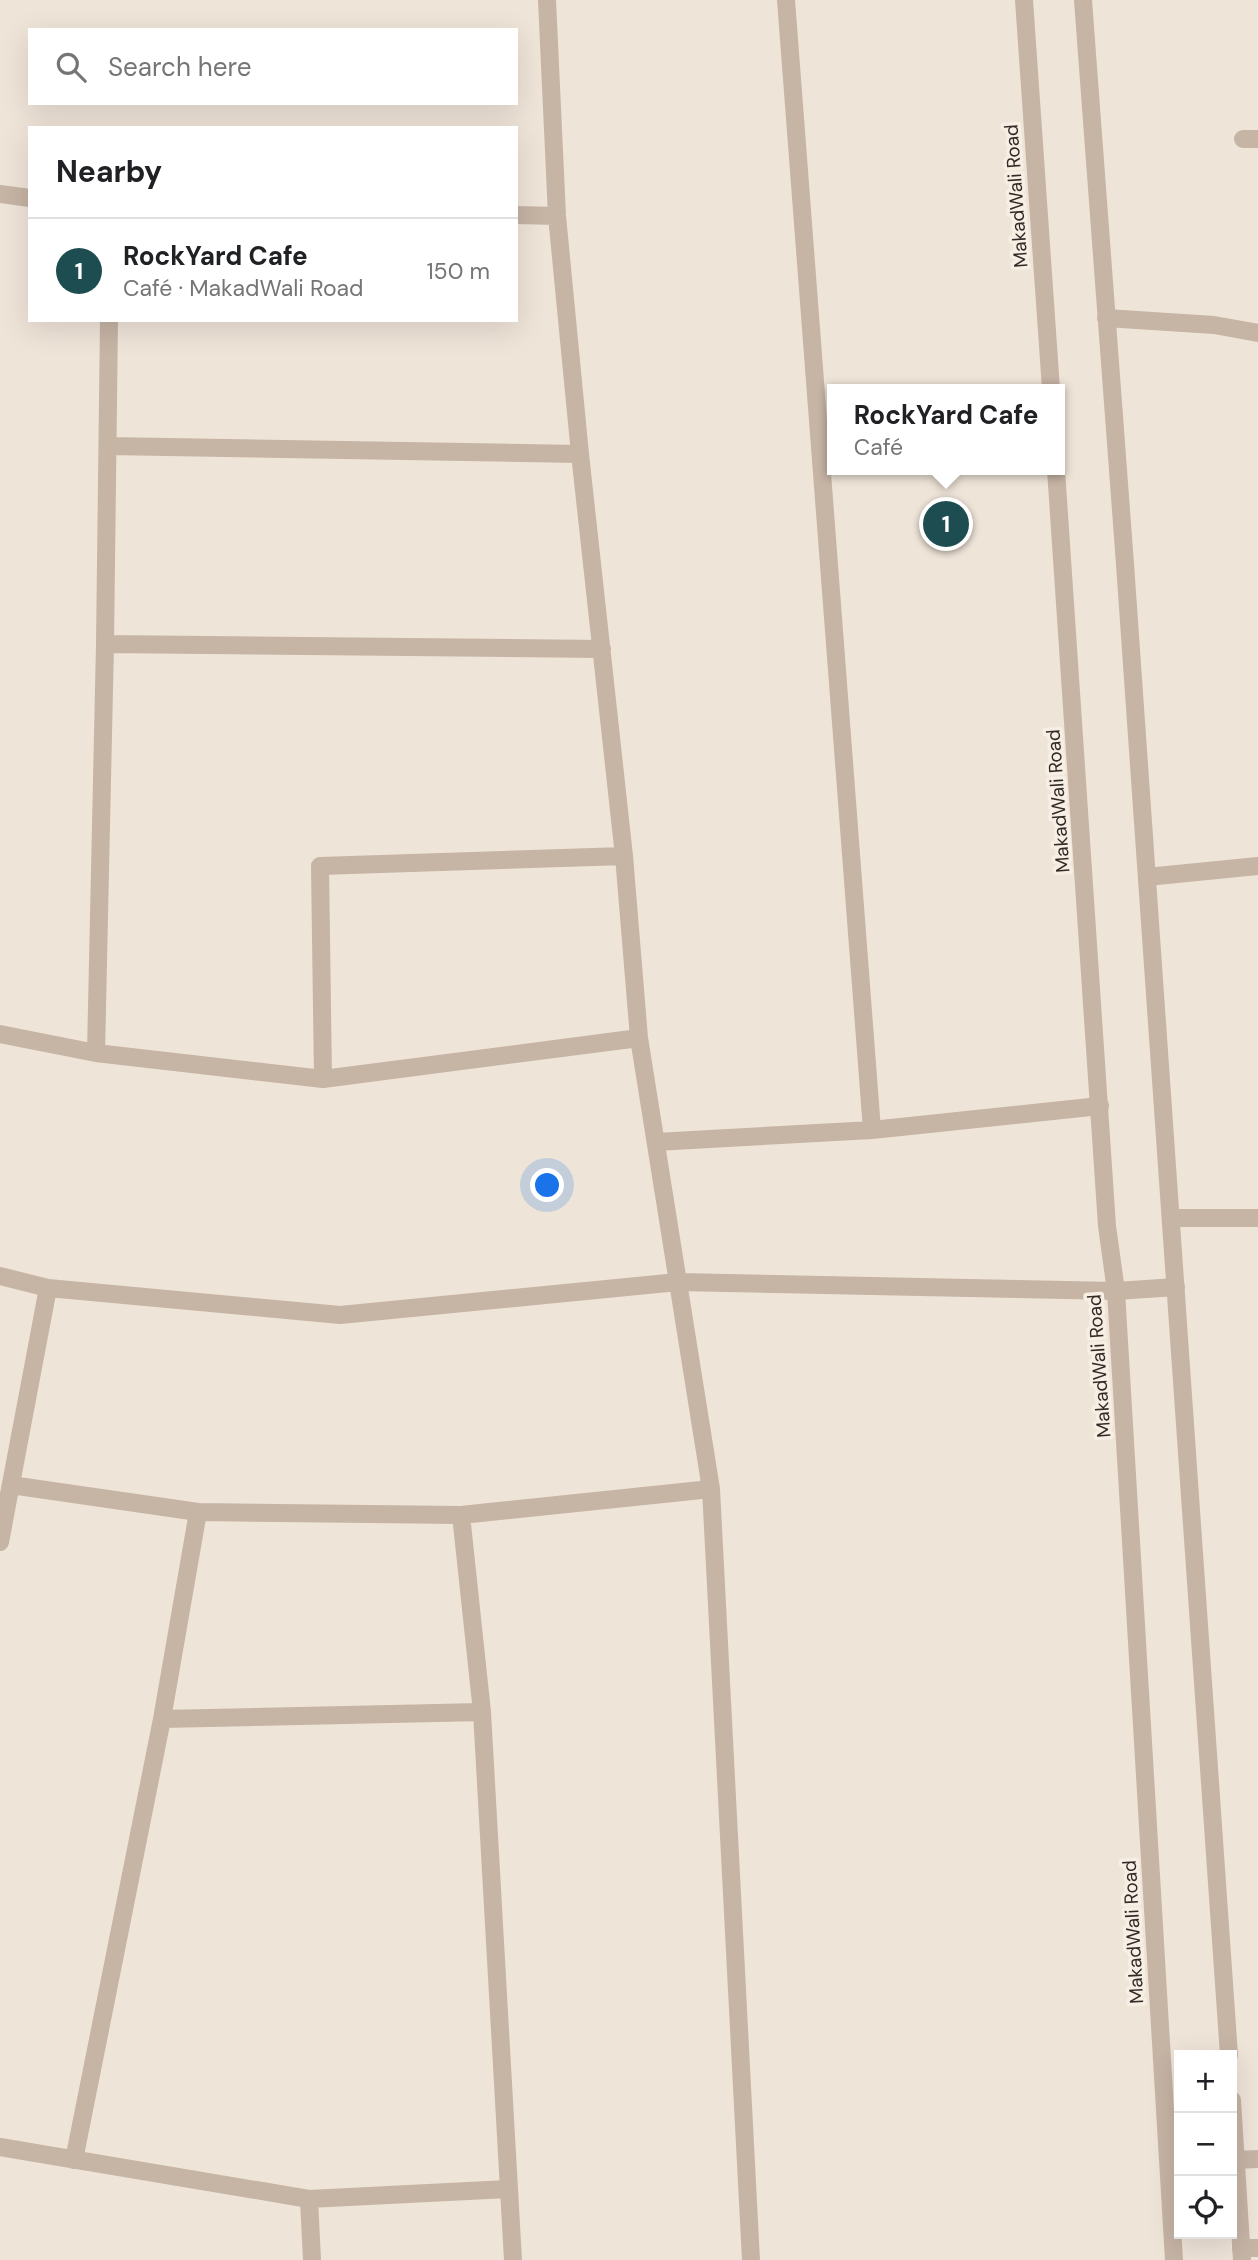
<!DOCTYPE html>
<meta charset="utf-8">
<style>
:root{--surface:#fff;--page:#f2f2f2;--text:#202124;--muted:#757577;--line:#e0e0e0;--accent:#1e4d51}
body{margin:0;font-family:"DM Sans",sans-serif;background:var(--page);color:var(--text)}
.controls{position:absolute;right:21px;bottom:21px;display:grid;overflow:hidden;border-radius:0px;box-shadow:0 7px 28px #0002}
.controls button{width:63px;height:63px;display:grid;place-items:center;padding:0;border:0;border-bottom:2px solid var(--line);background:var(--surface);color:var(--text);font:35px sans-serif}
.you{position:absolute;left:548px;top:1186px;width:24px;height:24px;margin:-18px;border:5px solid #fff;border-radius:50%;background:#1a73e8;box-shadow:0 0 0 10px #1a73e833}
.badge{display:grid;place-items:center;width:46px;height:46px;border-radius:50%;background:var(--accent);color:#fff;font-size:23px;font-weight:700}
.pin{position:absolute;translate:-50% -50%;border:4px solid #fff;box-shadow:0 2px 7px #0006}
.popup{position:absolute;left:827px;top:384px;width:238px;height:91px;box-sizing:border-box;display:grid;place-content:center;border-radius:0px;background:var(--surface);filter:drop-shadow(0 2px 5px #0005);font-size:23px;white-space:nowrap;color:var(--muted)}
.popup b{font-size:26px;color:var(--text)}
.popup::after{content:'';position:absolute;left:50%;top:100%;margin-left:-14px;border:14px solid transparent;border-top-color:var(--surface)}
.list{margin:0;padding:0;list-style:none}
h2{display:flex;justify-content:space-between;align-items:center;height:91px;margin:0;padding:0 28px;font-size:30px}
h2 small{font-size:23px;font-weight:400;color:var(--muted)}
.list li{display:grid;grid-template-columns:46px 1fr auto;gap:21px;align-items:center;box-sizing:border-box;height:105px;padding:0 28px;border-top:2px solid var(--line)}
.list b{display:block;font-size:26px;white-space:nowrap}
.list p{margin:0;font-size:23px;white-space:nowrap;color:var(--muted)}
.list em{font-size:23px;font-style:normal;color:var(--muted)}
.icon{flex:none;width:38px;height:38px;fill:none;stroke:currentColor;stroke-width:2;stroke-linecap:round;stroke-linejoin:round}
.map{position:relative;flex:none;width:1258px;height:2260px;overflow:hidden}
.search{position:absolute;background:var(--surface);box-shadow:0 7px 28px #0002;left:28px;top:28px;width:490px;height:77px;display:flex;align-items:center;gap:18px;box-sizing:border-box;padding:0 24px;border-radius:0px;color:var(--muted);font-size:26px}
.panel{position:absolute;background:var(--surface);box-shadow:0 7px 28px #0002;left:28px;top:126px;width:490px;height:196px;border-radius:0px}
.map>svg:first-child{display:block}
</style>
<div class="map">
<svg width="1258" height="2260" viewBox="0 0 1258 2260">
<rect width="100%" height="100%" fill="#efe4d8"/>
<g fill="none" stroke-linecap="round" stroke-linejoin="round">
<!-- minor -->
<path stroke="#c6b4a5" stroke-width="18" d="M547,0L557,216L580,454L624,856L639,1038L711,1489L751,2260
M786,0L872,1130
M1243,139H1258
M0,194L30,198
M516,215L557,216
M1106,318L1214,325L1258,333
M108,446L580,454
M105,644L602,649
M1147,877L1258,866
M0,1034L96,1053L323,1079L639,1038
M96,1053L105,644L109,320
M323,1079L320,866L624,856
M656,1142L872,1130L1100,1106
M1171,1218H1258
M0,1276L48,1288L340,1315L678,1282L1116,1291L1176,1287
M11,1485L198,1512L461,1515L711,1489
M461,1515L482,1712L513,2260
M0,1542L48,1288
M162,1719L482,1712
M0,2147L309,2199L508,2189
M74,2160L162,1719L198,1512
M1235,2160L1258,2159
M309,2199L312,2260
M1241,2248H1258"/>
<!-- tertiary -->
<path stroke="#c6b4a5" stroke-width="18" d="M1024,0L1051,389
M1083,0L1125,564L1229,2055
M1056,470L1107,1226L1116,1291L1174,2260
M1232,2100L1242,2260"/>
</g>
<g text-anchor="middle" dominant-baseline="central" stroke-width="7" stroke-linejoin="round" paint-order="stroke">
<!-- street labels -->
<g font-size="19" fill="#322a26" stroke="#f7eee4">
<text transform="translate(1016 196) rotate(-94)">MakadWali Road</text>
<text transform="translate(1058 801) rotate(-94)">MakadWali Road</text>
<text transform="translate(1099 1366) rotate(-94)">MakadWali Road</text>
<text transform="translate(1133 1932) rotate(-93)">MakadWali Road</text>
</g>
</g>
</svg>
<div class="controls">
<button>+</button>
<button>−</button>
<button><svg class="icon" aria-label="locate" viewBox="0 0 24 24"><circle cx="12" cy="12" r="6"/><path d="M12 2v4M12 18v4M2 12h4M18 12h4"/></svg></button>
</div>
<div class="you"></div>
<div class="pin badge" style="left:946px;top:524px">1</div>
<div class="popup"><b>RockYard Cafe</b>Café</div>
<div class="search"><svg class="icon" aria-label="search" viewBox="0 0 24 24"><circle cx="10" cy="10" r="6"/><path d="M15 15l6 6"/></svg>Search here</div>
<section class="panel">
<h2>Nearby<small></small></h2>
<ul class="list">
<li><span class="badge">1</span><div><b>RockYard Cafe</b><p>Café · MakadWali Road</p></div><em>150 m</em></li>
</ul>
</section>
</div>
